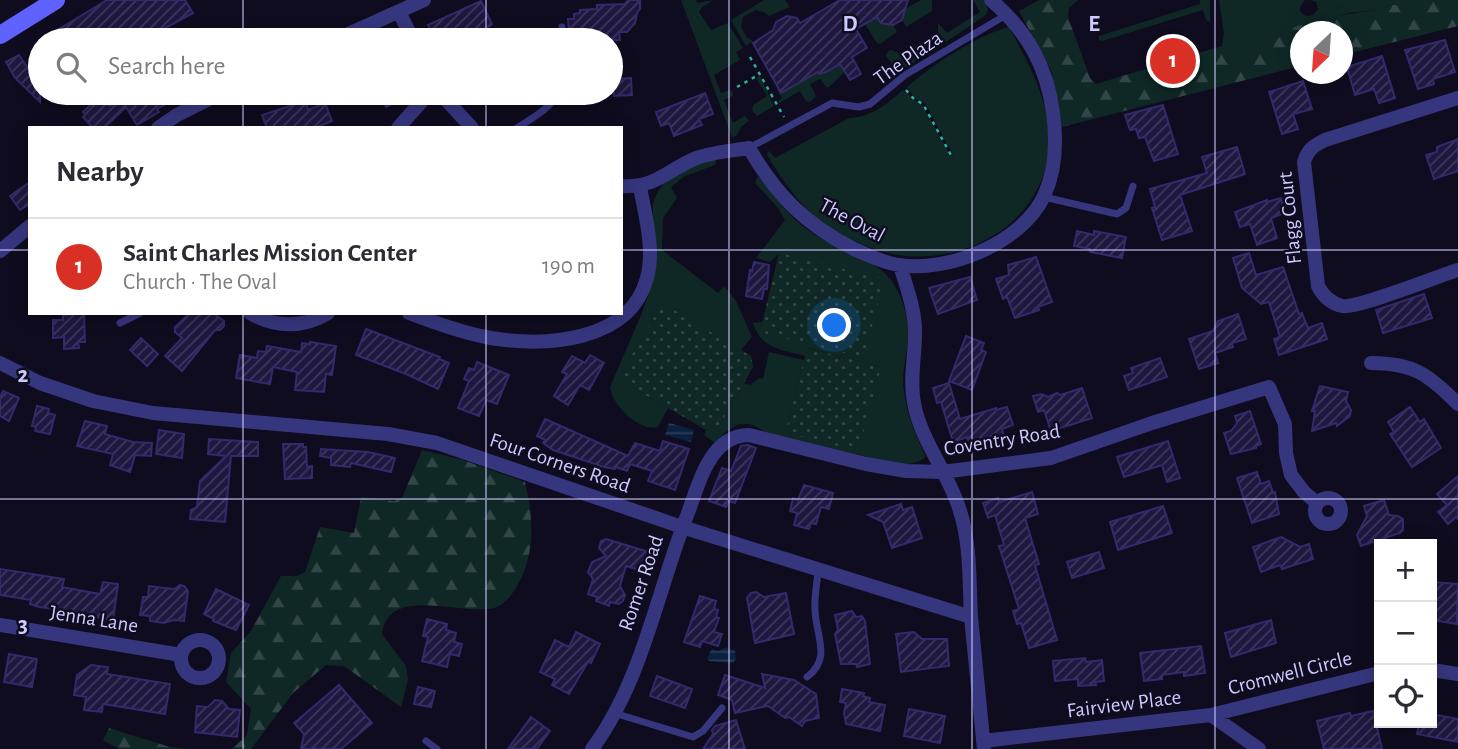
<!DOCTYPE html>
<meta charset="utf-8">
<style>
:root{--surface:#fff;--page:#f7f7f7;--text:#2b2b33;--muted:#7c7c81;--line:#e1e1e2;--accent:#d93025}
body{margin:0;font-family:"Alegreya Sans",sans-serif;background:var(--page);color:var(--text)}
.controls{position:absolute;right:21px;bottom:21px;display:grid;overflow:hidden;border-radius:0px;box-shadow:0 4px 18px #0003}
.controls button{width:63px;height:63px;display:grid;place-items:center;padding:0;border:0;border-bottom:2px solid var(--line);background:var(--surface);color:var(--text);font:35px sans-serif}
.compass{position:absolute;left:1290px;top:21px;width:63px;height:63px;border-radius:50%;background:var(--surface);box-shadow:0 4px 18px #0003;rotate:205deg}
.you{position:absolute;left:835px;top:326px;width:24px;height:24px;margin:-18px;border:5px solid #fff;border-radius:50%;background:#1a73e8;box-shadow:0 0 0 10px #1a73e833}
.badge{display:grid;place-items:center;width:46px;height:46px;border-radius:50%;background:var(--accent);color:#fff;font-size:23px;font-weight:700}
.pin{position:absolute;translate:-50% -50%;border:4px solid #fff;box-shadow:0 2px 7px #0006}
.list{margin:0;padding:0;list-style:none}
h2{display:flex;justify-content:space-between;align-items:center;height:91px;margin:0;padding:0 28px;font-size:30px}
h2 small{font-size:23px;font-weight:400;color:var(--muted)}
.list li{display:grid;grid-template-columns:46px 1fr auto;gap:21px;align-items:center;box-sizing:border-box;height:98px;padding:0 28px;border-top:2px solid var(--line)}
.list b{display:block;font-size:26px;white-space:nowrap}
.list p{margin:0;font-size:23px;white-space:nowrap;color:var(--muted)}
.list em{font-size:23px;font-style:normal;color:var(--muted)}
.icon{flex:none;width:38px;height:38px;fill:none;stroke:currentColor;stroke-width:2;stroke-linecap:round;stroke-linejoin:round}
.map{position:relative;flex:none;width:1458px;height:749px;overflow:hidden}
.search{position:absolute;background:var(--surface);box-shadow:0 4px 18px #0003;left:28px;top:28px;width:595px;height:77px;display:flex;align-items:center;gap:18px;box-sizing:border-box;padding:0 24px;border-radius:38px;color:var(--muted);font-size:26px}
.panel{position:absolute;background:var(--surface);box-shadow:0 4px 18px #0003;left:28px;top:126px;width:595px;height:189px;border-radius:0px}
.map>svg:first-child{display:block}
</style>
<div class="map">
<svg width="1458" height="749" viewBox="0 0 1458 749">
<defs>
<pattern id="forest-firs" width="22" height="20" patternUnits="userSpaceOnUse" patternTransform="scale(1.75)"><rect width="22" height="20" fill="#0f2826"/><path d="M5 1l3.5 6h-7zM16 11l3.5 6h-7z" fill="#314647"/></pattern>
<pattern id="park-dots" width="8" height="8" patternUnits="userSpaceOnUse" patternTransform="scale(1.75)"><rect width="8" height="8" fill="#0f2826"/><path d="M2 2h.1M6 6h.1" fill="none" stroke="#314647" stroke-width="1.8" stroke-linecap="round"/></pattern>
<pattern id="water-rules" width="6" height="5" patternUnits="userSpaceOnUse" patternTransform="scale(1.75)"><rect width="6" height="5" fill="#0a203f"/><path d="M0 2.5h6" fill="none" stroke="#2c3f5c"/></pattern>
<pattern id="building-hatch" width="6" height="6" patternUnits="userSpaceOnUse" patternTransform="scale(1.75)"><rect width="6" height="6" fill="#1e1840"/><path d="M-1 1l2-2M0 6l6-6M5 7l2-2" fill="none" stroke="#3e385d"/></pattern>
</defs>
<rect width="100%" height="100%" fill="#0e0c1e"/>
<!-- green -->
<path fill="#0f2826" d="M681,0H696L697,3L714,0L702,7L699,12L711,30L728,23L743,48L736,52L740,60L714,75L721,93L730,90L733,92V96L724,100L733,123L745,116L749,121L742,126L736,136L732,137Z
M764,0H785L790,7L769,16L766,13L756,10L743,17L741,27L747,38L753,41L746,46L731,20Z
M921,0H932V11L906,27L902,20L903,10Z
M973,0H984L988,9L986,15L937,48H933L932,46L938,33V23L947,33L980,12Z
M1200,0H1210V22L1206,20L1203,10L1102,41L1099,40V36L1200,4Z
M1219,0H1305L1300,7V11L1306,16L1313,15L1318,9L1316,2L1311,0H1411L1402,5H1391L1376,10L1349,13L1269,35L1232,55L1227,53L1222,46L1224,33Z
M877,17L881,23L893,25L897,32L880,44L877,43L865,24Z
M1009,27C1028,62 1047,95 1049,136C1052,216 972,266 898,255C879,252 855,242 838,233C806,215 786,186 767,155L768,151L770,152L775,158L849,118C870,118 887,104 903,90L922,105L951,156L953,155L925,103L915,98L907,87C933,65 975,36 1009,27Z
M892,50L902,55L913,54L916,58L915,62L902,69L894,67L886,56L888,51Z
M841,64L846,71L829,87H826L820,79L810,84L816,96L810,102L806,101L800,91L779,103L778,101L782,98L777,90L779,89L782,93L809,77L815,68L819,74Z
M760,76L774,106L757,116L752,110L753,105L767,96L756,78Z
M717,157L715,165L685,176L671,187L677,198L663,218L662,250L718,293L723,287L726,288L736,301L752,337L741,350L662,304L618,379L668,408L658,427C639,432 612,405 610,387L642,313L653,282V204C660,175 692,165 717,157Z
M758,176C774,196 788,216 809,231C833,248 875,258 892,281C902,296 910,320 908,337C907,356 901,372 904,391C906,414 916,436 926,457C906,472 877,459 856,454H850L768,434C745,416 733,423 715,443L704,435L706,430L718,428L744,383L750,385L759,378L763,379L769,352L804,360L787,427L881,367L808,348L806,356C782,350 761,349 753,323L762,322L760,332L780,253L770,262L756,258L785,220L778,208L755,183Z"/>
<!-- forest -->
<path fill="url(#forest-firs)" d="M1039,0H1078L1069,8L1068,17L1090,78L1096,84L1222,46L1227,53L1232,55L1269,35L1323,18L1376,10L1391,5H1402L1411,0H1458V26L1343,55L1342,32H1300V66L1062,127L1051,70L1019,11Z
M422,450L463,460L525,482C534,520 536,557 514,591C509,598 503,605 494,608C461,616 388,584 382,634L406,666L408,679L401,707L344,666L326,665L293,693L251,749H232L247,735L251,709L226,682L231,653L251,631L281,576H297L305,572L320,527L354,533L361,497L394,501L402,498Z
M109,728L170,747L188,749H119L103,740Z"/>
<!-- park -->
<path fill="url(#park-dots)" d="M779,253L884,279L864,358L760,332Z
M662,303L751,356L753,367L718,428L706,430L618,379Z
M807,348L881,367L861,442L854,450L791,434L787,427Z"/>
<!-- water -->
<path fill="url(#water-rules)" d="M669,423L694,430L691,442L665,435Z
M727,647L735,651L736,659L733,663L709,661L707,658L712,649L718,651Z"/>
<!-- building -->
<path fill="url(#building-hatch)" stroke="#34296c" stroke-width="2" d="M107,0H185L193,13L143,40H41Z
M628,0H640V9L637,13L635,23L627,32H619L620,40H576L575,30L569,31L568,19H574V14L580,13V10L597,9V5L625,4Z
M840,0H908L902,20L893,25L881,23L877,17L856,29L867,48L852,57L861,74L850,80L840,64L826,72L819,74L818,72L781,93L753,43L773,30L776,22L787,16L797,18L800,23Z
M481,1L492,24L490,26L459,40H436L428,25Z
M1445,40L1455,72L1433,79L1434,84L1418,89L1405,50Z
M19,55L32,74L40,69V102L15,78L6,62Z
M1382,56L1395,98L1379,103L1374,89L1355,95L1347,67Z
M631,78L632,95L614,96L613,79Z
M1303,81L1312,109L1293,114L1298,129L1282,134L1269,92Z
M133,93H185L157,109L159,112L137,125L126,107L104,128H93L83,117L85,115L83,112L98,98L101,101L103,99L110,106Z
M380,93H416L386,107Z
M705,93L713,114L699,119L702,125L674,136L669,123L661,126L656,112Z
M305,101L308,110L325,103L332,121L315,128H267L262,115Z
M1163,105L1178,154L1154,161L1145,137L1139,138L1136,129L1130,130L1125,115Z
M1458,139V171L1434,179L1426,155L1437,152V147Z
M1237,147L1245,174L1180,195L1192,231L1162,240L1152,208L1155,207L1150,189L1207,173L1202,157Z
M30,182V204L20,210L10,196Z
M1281,198L1285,213L1271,218L1277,238L1257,245L1250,224L1240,227L1235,212L1267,200V202Z
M1077,231L1094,235V231L1126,237L1122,258L1090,252V249L1074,246Z
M1249,253L1256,275L1283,267L1299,314L1302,313L1308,328L1322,323L1327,339L1279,355L1274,339L1280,337L1269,302L1261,304L1242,288L1233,258Z
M1036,257L1052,302L1038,307L1039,310L1015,318L1007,297L1003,299L996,279L1009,275L1008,265Z
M754,262L769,265L767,289H764L762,299L746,296L750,270L752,271Z
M970,277L977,300L938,314L929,288Z
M1424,294L1432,318L1383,333L1376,310Z
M68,313H84L85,342H78L79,348L64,349V337L53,338V320H63V315H68Z
M190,313H213L224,321V326L220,330H215L182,371L165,356L182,338L175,332V327Z
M1238,314L1246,339L1232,343L1233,347L1215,353L1218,363L1199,369L1189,339L1213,331L1218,321Z
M366,329L440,357L439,359L449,363L438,389L406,374L356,355Z
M966,336L984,343L981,350L986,352L972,390L949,381Z
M141,338L158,354L147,366L130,350Z
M310,342L336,346L332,375L326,374L324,392L295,390L297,372L273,367L270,384L236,378L240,355L257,358L258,351L266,352L267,346L301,352L302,343L310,344Z
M590,355L604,363L589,390L580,385L568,405L554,396L567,374L562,372L572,356L585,363Z
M1160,358L1167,377L1129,390L1124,376L1133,373L1131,368Z
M477,362L509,375L497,404L486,400L479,416L458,408L469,381L464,379L469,368L474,370Z
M949,383L960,419L996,408V410L1007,407L1013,425L1002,429L1004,438L993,441L991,436L969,443L967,437L953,442L941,402L937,403L933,388Z
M1320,386L1348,392L1346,401L1351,410L1350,416L1337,426L1336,423L1312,431L1315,411H1312Z
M1082,388L1092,418L1051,431L1044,410L1038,412L1033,396L1042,394L1048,397L1057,393L1060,395Z
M3,391L19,398L9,421L0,416V397Z
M37,406L49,409L48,413L55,415L50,434L35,431L36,427L32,426Z
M1410,407L1420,422L1424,419L1441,448L1412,467L1390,434L1394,432L1388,422Z
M1250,411L1261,444L1256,446V448L1231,454L1224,433L1231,431L1237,423L1235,416Z
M545,419L628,456L635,443L660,451L663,441L689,449L675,490L648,481L652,471L630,464L627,471L616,467L615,469L604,467L553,450L543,443L545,440L537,436Z
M85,421L107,426L105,434L133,442L152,443L151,456L135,455L130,472L110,465L113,454L77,446Z
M159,430L184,434L182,458L156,454Z
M209,439L258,442V456H231L225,522L190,519L191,510L197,507L200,481L226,456L208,454Z
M1168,441L1180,478L1167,482L1162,465L1124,477L1117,457Z
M283,444H303V447H306L307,467L312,466V478L285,479Z
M748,445L756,448L735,503L729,501L726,507L709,501L722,468L731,471L741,446Z
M321,449L368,452L395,458L391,472L351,463L350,467L331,465V458L320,456Z
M1257,472L1261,484L1269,481L1273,493L1275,492L1279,514L1252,523L1237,478Z
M1458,476V519L1456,517L1448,524L1438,512L1447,505L1437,494Z
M804,485L833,493L829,509L821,507L816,524L811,523L809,529L794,525L797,513L790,511L793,498L798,500Z
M1032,492L1038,514L1025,518L1039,564L1035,565L1039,579L1057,640L1029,648L1021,623L1017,624L1013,611L1019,609L999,546L1004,545L995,515L988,518L983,503L998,498L999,502Z
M1384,500L1389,515L1398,516L1403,519V530L1400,533L1361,546L1357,535L1367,516L1364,506Z
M901,504L903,510L912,507L922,538L892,548L883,522L868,515Z
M1163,506L1172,533L1118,550L1110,522Z
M1281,537L1300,547L1309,544L1313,559L1282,569L1280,565L1261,572L1253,547Z
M606,539L652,553L646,572L626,566L620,586L625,595L623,601L619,604L610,602L609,606L596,601L597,597L588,594L593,579L588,572L592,562L606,556L599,548L601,541Z
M1099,552L1104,568L1072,578L1067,562Z
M0,569L64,579L62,587L100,594L103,582L118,584L113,620L77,614L78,612L39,607L30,604L31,600L0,595Z
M1432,582L1458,584L1457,624L1432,620Z
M180,585L184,586L188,591L184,621L174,620L164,623L150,621V616L140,615L143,597H148L149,586L174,589Z
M216,589L249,605L236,630L213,621L214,619L204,614Z
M756,592L764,597L786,593L794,634L755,643L747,598L751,593Z
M700,596L716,601L714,609L718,610L716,617L719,618L714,632L722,634L718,646L702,641L700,647L684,642Z
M852,611L856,617L862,616L865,621L870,664L857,667L856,664H841L835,634L838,630L835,615Z
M427,619L447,624L446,630L456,633L454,642L462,644L459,656L450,654L447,667L422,661L428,637L423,636Z
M1271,620L1276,643L1231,657L1225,633Z
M576,632L600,644L591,663L588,662L569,694L552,685L555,679L540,672L555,640L569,647Z
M914,632L922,639H947L949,666L901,672L896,634Z
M1201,646L1205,673L1184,676V672L1162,675V679L1144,681L1140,653Z
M9,654L37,659L32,687L4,682Z
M1085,658L1086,662L1102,660L1104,681L1095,682L1096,685L1078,686V679L1055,681L1053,661Z
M91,665L108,667L107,674L170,684L165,714L103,704L102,712L84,710L86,697L74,695L77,675Z
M762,674L794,680L816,694L819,718L805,721L802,726L789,717L785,718L768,706L735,713L732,700L718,695L725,675L765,688Z
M657,676L692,689L685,708L650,696Z
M339,685L372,723L341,749H301L304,734L294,723Z
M418,687L435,691L431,707L414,704Z
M842,689L864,693L863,696L870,698L869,702L885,705L880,731L846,724L844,713L846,703L840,702Z
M215,700L222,701L229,709L240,710L237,737L195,732L197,706L208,707Z
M909,709L945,716L940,743L904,736Z
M1373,711L1382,749H1324L1317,721L1350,713L1351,716Z
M1432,714L1458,719V742L1417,734L1419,723H1432Z
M531,717L550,731L537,749H508Z
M736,720L745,749H703L713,734L712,730L715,726Z"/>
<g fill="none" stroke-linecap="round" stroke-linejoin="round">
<!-- path -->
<path stroke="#2cb0a3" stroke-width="2.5" stroke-dasharray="3.5 5" stroke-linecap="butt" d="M750,57L784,117
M737,87L760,74
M906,90L914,99L923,104L951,155"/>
<!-- service -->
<path stroke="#36367e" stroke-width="7" d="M562,27L564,40
M517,128C532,118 550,109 558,93
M749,148L832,103L859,107L870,104L905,75L1006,15
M1044,197L1117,214L1126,208L1133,186
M120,323L140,313
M807,677C832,658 816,637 815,610C814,598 817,584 818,571
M614,713L693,737L703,731L722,708
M426,741L437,749"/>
<!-- minor -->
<path stroke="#36367e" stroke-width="14" d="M399,12L413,40
M335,40L424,0
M440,93L472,128
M1458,98L1325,140C1313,146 1308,149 1304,162L1318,286C1323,296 1330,303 1342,306C1357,309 1438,276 1458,270
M158,128L177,115L221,93
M398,128L429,93
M621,186C655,188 665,172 694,159C710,152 731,151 749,148C776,195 806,225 854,249C868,255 883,263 899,265C948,273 1022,243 1044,196C1056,170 1057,141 1053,113C1047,66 1027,31 991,0
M0,251L30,226
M900,265C906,286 914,306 915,328C916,353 909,378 914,403C921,442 949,473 960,511C971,545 969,582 971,617
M250,313C275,328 304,328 328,313
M409,313C436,323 463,333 491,338C546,347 630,342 647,278C655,249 645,215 640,187
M0,363L40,383L93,401L153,413L388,434L437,443L682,527L971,617L984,749
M1371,363C1414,363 1429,375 1458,404
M1315 511a13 13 0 1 1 26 0a13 13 0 1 1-26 0Z
M0,625L181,655
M181 659a19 19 0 1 1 38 0a19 19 0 1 1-38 0Z
M1432,670L1458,674
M1211,715L1379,673
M983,741L1211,715L1259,749
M592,749C643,680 657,591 688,513C694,497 699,478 708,463C717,447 730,435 749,435L866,464L906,471L942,472L1051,458L1152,423L1269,387L1285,424L1286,453L1291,475L1304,492L1317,503"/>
<!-- secondary -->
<path stroke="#6062ff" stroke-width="18" d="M0,35L56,0"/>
</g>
<!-- grid -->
<path fill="none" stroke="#cdc9ff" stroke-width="2" stroke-opacity="0.55" d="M243,0V40M486,0V40M729,0V749M972,0V749M1215,0V749M243,93V128M486,93V128M0,250H30M621,250H1458M243,313V749M486,313V749M0,499H1458"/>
<g text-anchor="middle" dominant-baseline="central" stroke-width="5" stroke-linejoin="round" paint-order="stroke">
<!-- street labels -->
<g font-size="21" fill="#cdc9ff" stroke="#0e0c1e">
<text transform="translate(908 58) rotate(-35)">The Plaza</text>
<text transform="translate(1290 218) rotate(-96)">Flagg Court</text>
<text transform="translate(852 220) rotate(28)">The Oval</text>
<text transform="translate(1002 440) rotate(-9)">Coventry Road</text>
<text transform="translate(560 463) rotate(19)">Four Corners Road</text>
<text transform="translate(641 583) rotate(-71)">Romer Road</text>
<text transform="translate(94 619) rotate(9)">Jenna Lane</text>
<text transform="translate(1290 673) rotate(-14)">Cromwell Circle</text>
<text transform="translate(1124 704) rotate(-7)">Fairview Place</text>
</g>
</g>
<g font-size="23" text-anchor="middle" font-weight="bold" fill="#cdc9ff" stroke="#0e0c1e" stroke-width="5" stroke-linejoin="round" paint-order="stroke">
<text x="850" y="31">D</text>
<text x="1094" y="31">E</text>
<text x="23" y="382">2</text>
<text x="23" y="632">3</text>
</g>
</svg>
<div class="controls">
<button>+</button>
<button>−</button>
<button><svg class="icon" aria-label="locate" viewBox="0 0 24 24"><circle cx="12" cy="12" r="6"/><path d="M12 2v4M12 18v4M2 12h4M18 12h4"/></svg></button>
</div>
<svg class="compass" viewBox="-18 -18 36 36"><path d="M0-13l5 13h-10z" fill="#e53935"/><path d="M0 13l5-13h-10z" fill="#7c7c81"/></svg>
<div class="you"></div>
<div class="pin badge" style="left:1173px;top:61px">1</div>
<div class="search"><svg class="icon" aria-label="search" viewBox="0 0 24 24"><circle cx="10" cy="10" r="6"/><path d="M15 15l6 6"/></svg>Search here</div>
<section class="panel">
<h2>Nearby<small></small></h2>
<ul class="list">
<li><span class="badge">1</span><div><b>Saint Charles Mission Center</b><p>Church · The Oval</p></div><em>190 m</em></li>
</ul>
</section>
</div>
